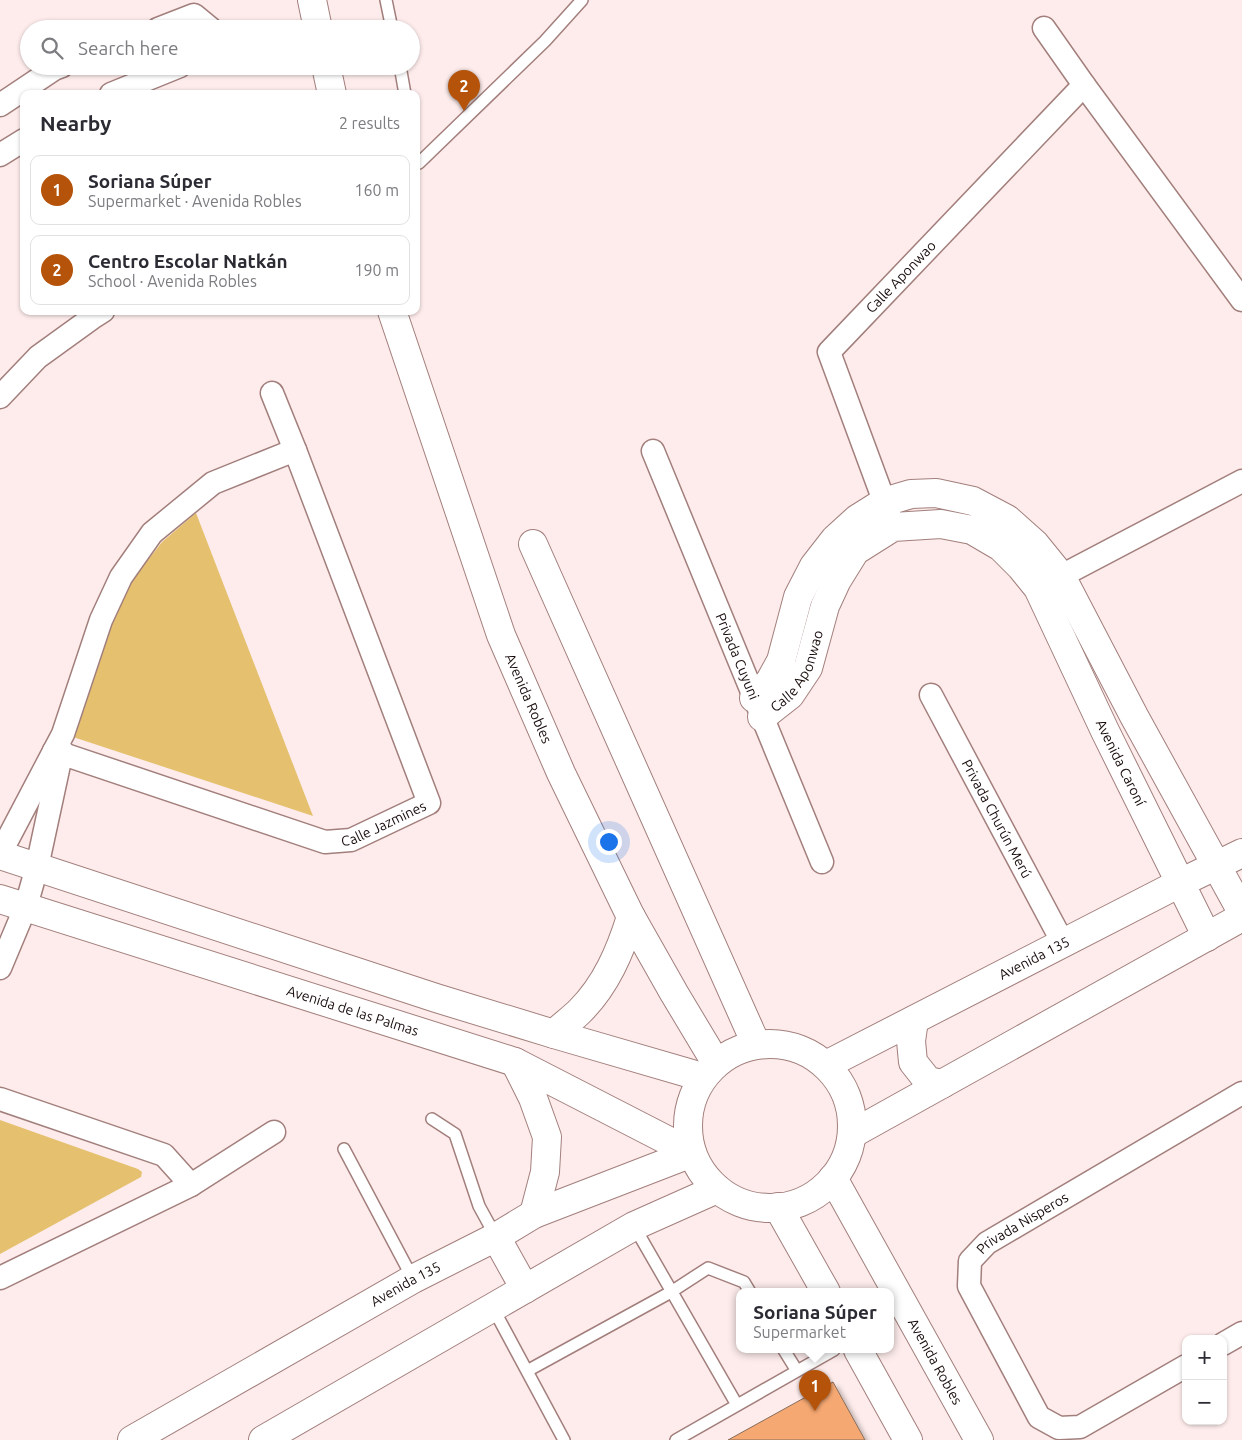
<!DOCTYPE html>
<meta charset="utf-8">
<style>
:root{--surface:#fff;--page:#f7f7f7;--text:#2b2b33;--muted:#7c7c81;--line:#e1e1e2;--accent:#b45309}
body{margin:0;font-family:Ubuntu,sans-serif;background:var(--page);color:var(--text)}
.controls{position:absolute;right:15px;bottom:15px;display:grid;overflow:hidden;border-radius:10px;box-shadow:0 1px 4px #0004}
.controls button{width:45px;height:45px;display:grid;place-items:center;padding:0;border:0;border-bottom:1px solid var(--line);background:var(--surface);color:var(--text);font:25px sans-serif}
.you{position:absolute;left:608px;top:841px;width:18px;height:18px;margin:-12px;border:4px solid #fff;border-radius:50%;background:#1a73e8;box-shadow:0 0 0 8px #1a73e833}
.badge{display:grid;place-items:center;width:32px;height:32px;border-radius:50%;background:var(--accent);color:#fff;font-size:16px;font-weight:700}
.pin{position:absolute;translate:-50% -41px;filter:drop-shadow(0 1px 2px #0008)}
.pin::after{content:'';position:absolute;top:26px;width:18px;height:15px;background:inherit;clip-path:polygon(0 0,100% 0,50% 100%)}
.popup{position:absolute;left:736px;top:1288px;width:158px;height:65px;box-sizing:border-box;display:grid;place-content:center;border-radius:10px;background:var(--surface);filter:drop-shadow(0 1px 4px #0005);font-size:16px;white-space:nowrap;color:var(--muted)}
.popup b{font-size:19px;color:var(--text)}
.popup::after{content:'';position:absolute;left:50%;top:100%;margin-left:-10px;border:10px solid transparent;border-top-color:var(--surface)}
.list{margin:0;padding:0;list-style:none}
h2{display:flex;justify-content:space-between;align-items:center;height:65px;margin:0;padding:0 20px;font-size:21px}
h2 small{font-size:16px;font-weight:400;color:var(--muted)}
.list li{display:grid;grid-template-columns:32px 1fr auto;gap:15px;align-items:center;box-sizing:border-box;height:70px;margin:0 10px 10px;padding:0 10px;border:1px solid var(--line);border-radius:10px}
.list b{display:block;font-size:19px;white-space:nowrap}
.list p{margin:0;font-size:16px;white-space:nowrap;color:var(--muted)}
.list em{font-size:16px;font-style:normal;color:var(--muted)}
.icon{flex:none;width:28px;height:28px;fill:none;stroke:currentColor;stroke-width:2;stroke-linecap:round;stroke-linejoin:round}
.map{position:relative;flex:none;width:1242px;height:1440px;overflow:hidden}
.search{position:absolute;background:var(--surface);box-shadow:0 1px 4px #0004;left:20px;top:20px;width:400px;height:55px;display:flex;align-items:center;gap:12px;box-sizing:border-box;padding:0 18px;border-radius:28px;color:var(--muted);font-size:19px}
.panel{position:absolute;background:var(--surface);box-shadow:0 1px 4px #0004;left:20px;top:90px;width:400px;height:225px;border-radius:10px}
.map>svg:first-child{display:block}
</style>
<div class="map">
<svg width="1242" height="1440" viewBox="0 0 1242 1440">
<defs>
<filter id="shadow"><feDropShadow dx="4.5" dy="4.5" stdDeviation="2.5" flood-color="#0004"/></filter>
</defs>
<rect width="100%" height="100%" fill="#fdeceb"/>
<!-- green -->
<path fill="#e5c16f" d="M196,513L313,816L70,736L110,626L130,583L162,542Z
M0,1120L138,1169L142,1172L141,1177L0,1254Z"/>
<!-- building -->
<path fill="#f6a872" stroke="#886d5b" filter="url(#shadow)" d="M833,1382L865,1440H728Z"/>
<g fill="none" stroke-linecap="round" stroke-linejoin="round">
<defs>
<path id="lane" d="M386,0L392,29
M400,66L405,94
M419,163L545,41L582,0
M432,1119L455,1134L479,1206L496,1237
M344,1149L413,1279
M634,1226L737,1405
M493,1308L564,1440
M784,1350L797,1371
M527,1371L671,1292L708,1268L744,1282L750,1292
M676,1440L834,1350"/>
<g id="street">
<path d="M1044,28L1084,85L1242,300"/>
<path d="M158,29L194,15L211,29"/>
<path d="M111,94L180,66"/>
<path d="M0,105L54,69L62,66"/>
<path d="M0,155L24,140"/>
<path d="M0,397L38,357L92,318L103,311"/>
<path id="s1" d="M653,451L822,862"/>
<path id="s2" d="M890,517L829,352L1084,85"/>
<path d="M1046,584L1242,481"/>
<path id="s3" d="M931,695L1063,943"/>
<path id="s4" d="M54,751L325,842L351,840L429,803L295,450L272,393"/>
<path d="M0,854L63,734L101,620L121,577L152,533L213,483L295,450"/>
<path d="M0,968L26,906L37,867L62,751"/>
<path d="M0,1099L164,1155L191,1185"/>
<path d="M0,1278L191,1185L274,1132"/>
<path d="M1223,1344L1242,1333"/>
<path id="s5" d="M1186,1366L1080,1427L1059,1428L1039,1417L969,1286L970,1261L987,1243L1242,1093"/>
</g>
<g id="secondary">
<path d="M312,0L318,29"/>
<path d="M326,66L332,94"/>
<path id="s6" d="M392,311L501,635L561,773L631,917L674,993L716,1063"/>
<path d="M533,544L756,1044"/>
<path d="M754,698L770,681L781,661L798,597L814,566L835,539L857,519L884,502L911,494L936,493L973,501L1007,519L1035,544L1061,576L1134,716L1242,912"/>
<path id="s7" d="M762,717L790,695L808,668L825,606L837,580L855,551L893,527L941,524L972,530L1001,547L1021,567L1038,588L1105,731L1207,937"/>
<path d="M0,855L436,998L554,1034L702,1077"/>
<path id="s8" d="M0,899L515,1062L692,1153"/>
<path d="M554,1034C562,1026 572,1019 580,1011C606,985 620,952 631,917"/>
<path id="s9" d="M833,1178L979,1440"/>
<path d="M778,1207L826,1292"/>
<path d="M858,1350L908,1440"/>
</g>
<g id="primary">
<path d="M914,1020L911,1041L913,1062L928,1081L942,1084"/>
<circle cx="770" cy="1126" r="82"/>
<path d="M515,1062L533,1098L547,1137L545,1172L534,1214"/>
<path id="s10" d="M826,1065L1180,883L1242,853"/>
<path d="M852,1134L1242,917"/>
<path d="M496,1237L525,1289"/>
<path id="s11" d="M132,1440L413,1279L496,1237L534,1214L692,1153"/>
<path d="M263,1440L634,1226L717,1189"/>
</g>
</defs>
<!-- lane casing -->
<use href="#lane" stroke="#a27f7c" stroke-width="14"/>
<!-- street casing -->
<use href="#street" stroke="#a27f7c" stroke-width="25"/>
<!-- secondary casing -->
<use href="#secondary" stroke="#a27f7c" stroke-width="30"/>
<!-- primary casing -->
<use href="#primary" stroke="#a27f7c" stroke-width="30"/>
<!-- lane -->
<use href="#lane" stroke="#fff" stroke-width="11"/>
<!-- street -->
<use href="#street" stroke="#fff" stroke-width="22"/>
<!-- secondary -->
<use href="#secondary" stroke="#fff" stroke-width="28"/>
<!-- primary -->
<use href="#primary" stroke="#fff" stroke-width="28"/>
</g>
<g text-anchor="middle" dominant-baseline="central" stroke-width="4" stroke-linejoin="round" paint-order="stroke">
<!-- street labels -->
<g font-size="14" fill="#180c0b" stroke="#fff">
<text stroke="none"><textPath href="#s2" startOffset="280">Calle Aponwao</textPath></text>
<text stroke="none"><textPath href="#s1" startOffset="222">Privada Cuyuni</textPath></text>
<text stroke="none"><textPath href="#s7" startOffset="60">Calle Aponwao</textPath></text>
<text stroke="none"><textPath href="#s6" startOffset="411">Avenida Robles</textPath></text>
<text stroke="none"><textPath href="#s7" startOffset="602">Avenida Caroní</textPath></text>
<text stroke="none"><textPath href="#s3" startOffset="140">Privada Churún Merú</textPath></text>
<text stroke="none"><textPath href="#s4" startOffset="348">Calle Jazmines</textPath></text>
<text stroke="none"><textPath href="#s10" startOffset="234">Avenida 135</textPath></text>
<text stroke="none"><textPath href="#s8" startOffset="370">Avenida de las Palmas</textPath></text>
<text stroke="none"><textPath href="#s5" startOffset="405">Privada Nisperos</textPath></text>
<text stroke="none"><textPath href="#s11" startOffset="315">Avenida 135</textPath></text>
<text stroke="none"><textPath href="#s9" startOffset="210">Avenida Robles</textPath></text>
</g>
</g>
</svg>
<div class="controls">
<button>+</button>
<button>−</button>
</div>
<div class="you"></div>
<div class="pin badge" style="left:815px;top:1411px">1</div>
<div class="popup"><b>Soriana Súper</b>Supermarket</div>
<div class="pin badge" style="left:464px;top:111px">2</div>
<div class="search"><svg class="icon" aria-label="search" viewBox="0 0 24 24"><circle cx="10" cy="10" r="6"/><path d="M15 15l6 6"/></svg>Search here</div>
<section class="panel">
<h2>Nearby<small>2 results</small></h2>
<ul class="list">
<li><span class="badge">1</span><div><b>Soriana Súper</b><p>Supermarket · Avenida Robles</p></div><em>160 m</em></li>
<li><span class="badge">2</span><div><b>Centro Escolar Natkán</b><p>School · Avenida Robles</p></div><em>190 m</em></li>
</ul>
</section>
</div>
